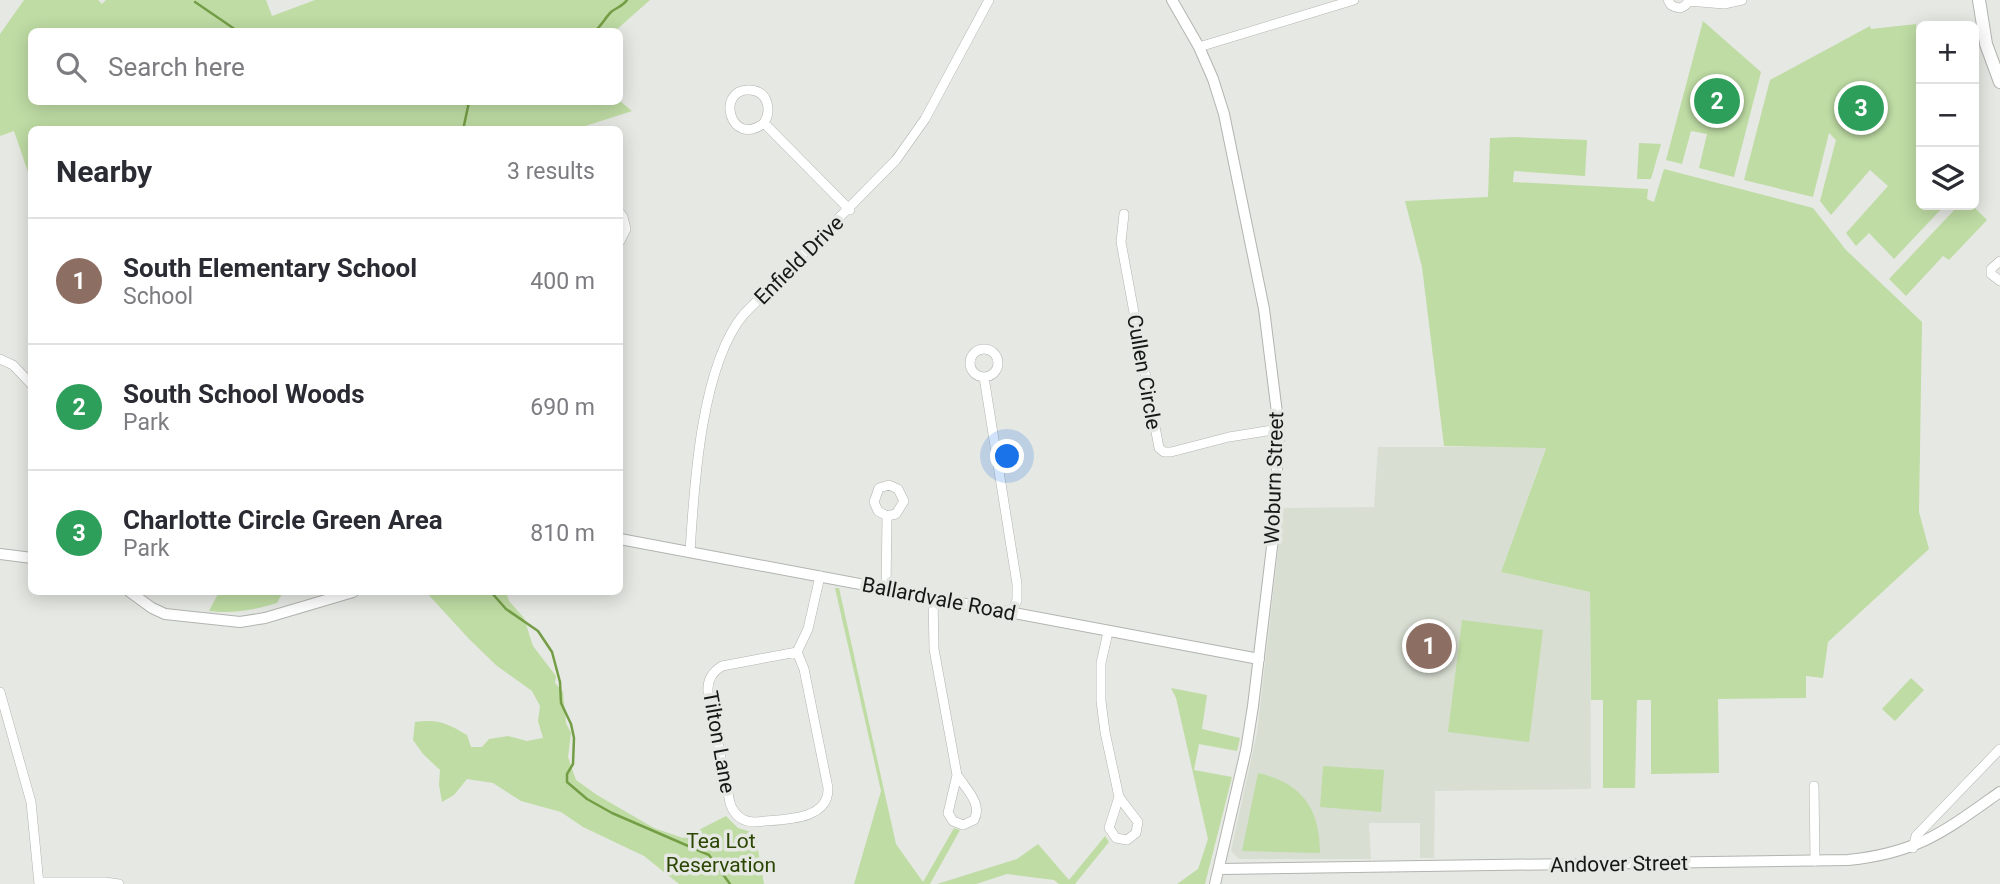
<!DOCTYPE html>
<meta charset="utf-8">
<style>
:root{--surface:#fff;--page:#f7f7f7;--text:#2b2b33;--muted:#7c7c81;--line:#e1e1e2;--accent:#ea580c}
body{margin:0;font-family:Roboto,sans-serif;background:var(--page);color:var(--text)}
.controls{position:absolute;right:21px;top:21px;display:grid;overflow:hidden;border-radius:10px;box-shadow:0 4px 18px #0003}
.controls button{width:63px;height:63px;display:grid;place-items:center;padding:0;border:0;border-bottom:2px solid var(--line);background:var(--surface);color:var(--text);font:35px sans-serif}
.you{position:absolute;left:1008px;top:457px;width:24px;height:24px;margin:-18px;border:5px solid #fff;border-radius:50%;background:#1a73e8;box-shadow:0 0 0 10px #1a73e833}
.badge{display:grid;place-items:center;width:46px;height:46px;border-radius:50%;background:var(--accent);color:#fff;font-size:23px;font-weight:700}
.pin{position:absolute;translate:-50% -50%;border:4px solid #fff;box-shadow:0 2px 7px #0006}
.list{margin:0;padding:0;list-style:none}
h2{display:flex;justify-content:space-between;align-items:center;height:91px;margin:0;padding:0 28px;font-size:30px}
h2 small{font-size:23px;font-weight:400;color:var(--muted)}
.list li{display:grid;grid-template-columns:46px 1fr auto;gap:21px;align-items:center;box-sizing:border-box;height:126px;padding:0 28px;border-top:2px solid var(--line)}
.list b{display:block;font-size:26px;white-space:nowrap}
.list p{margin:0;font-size:23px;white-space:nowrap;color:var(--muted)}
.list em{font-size:23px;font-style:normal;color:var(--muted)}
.icon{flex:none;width:38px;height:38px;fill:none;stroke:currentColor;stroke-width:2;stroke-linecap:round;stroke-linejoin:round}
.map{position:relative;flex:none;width:2000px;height:884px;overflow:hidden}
.search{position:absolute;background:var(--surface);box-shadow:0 4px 18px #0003;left:28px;top:28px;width:595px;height:77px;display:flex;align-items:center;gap:18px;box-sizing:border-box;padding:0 24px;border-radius:10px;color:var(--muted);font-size:26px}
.panel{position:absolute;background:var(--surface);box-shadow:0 4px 18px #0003;left:28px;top:126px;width:595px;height:469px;border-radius:10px}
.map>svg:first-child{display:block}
</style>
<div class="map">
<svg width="2000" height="884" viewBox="0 0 2000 884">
<rect width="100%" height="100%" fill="#e6e8e3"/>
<!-- built -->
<path fill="#d8ded2" d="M1378,447H1546L1501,572L1590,592L1591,789L1435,791L1434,858H1420V823H1369L1371,859H1239L1231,851L1257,733L1283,508L1374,507Z"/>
<!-- green -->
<path fill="#bfdca4" d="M24,0H98L102,4L106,0H266L272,16L315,0H650L615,31L32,32V102L620,101L632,111L573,130H32L31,181L14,131L0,136V34Z
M1703,21L1761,72L1734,177L1699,168L1707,134L1691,131L1682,164L1666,160Z
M1916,24L1921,83V205H1945L1894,259L1869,233L1856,246L1846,233L1888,186L1870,170L1831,215L1820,201L1836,140L1829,133L1813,197L1744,180L1770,80L1870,26L1871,29Z
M1514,137L1587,140L1585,176L1514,171L1513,182L1648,189L1647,199L1654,202L1664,169L1813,208L1846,250L1922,322L1919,512L1929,549L1828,642L1823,678L1806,676V698L1718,699L1719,773L1651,774V700H1637L1635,788H1603V700H1591L1590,592L1501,572L1546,448L1444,446L1422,267L1405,201L1488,197L1490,138Z
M1639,143L1661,144L1651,179H1637Z
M1959,205H1972L1987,220L1949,260L1943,256L1906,296L1889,279Z
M835,588H839L896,844L923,882L954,828L960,830L930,884H854L881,791Z
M219,592H283L277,603C254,610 233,614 209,611Z
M426,592H506L509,601L524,618L533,646L556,676L555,683L563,692L566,723L571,733L568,757L576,780L597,795L654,828L683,838L726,816L738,828L755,833L764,884H679L644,856L583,827L561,812L521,801L493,783L467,779L454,795L442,802L439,785L440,770L423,754L413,740L415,722C438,719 447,723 467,735L471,747H482L489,739L508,736L527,741L543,738L538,721L540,706L532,691L497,666L469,639Z
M1462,620L1543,630L1529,742L1448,732Z
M1911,678L1924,690L1895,721L1882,709Z
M1171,688L1207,695L1202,729L1240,738L1237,751L1199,744L1194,770L1232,777L1205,884H1177L1198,869L1208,839L1176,698Z
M1323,766L1384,770L1381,812L1320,807Z
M1258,773C1302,783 1320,809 1320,853L1242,851Z
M1105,836L1109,842L1075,884H1059L1054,880L1007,874L976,884H937L1017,859L1038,844L1069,880Z"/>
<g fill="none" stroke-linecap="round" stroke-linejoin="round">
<!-- stream -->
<path stroke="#749e46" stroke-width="2.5" d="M195,2L239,32
M594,32C602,25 605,18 611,12C617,7 622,7 627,0
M463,130L469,102
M491,592L506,609L538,631L552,652L560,682L561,703L571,724L574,738L573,764L567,774V782L587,799L612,813L709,855L730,884"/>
<defs>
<path id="minor" d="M1668,0L1671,5C1679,10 1685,8 1689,0
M1688,1L1724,4L1742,0
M1199,47L1354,0
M764,123C730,149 715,88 750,90C768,91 772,110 764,123L850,210
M620,213L623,217L626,229L620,241
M1124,214L1121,242L1159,448L1164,452H1171L1229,437L1279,429
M2000,261L1991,269V274L2000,281
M970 363a14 14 0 1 1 28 0a14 14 0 1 1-28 0Z
M0,359L13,365L32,385
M984,377L1017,584V600L1011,613
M690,552C694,486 701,365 744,314L896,160L925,119L989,0
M886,589L887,516L878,511L874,502L879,488L889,485L898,489L904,501L896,514L887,516
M933,598L934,649L957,775L948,813L953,821L963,825L974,820C983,804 966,789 957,775
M1108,632L1101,663V701L1105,732L1119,797L1109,828L1116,838L1127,840L1136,833L1138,822L1119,797
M797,652L722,666C712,672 707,680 708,692L730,803C734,815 742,822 755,822C780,819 829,822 828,788L804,669L797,652L808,629L820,576
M0,692L31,802L39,884
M1814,786L1815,861
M1913,848L1916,836L2000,749
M39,882H105L119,884"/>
<path id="tertiary" d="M1172,0L1199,47L1213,79L1224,114L1264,309L1279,429L1274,530L1253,706L1246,750L1215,884
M620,539L1259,659
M0,554L32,558
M130,592L152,608L165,614L240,622L265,618L353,592
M1220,869L1848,860C1918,853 1945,831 2000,792"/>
<path id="secondary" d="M1979,0L1986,44L2000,82"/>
</defs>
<!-- minor casing -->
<use href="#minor" stroke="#b1b4af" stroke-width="10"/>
<!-- tertiary casing -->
<use href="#tertiary" stroke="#b1b4af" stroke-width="12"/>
<!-- secondary casing -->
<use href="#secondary" stroke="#b1b4af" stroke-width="14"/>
<!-- minor -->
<use href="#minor" stroke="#fff" stroke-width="9"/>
<!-- tertiary -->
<use href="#tertiary" stroke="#fff" stroke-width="10"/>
<!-- secondary -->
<use href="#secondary" stroke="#fff" stroke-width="12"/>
</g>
<g text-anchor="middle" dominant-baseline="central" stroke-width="7" stroke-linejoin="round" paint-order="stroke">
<!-- street labels -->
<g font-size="21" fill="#171816" stroke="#e6e8e3">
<text transform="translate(799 260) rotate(-45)">Enfield Drive</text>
<text transform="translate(1144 372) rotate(80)">Cullen Circle</text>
<text transform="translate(1274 478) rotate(-88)">Woburn Street</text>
<text transform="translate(939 599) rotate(11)">Ballardvale Road</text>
<text transform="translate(719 742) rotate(80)">Tilton Lane</text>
<text transform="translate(1619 864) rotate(-1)">Andover Street</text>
</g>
<!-- park labels -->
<g font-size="21" fill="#2c4604" stroke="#e6e8e3">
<text x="721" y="841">Tea Lot<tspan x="721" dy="24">Reservation</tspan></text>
</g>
</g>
</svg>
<div class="controls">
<button>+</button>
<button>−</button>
<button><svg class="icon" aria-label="layers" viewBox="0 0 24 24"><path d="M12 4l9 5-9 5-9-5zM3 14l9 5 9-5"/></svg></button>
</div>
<div class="you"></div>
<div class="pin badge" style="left:1429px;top:646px;background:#8d6e63">1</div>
<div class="pin badge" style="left:1717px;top:101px;background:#2e9e5b">2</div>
<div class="pin badge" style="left:1861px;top:108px;background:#2e9e5b">3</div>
<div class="search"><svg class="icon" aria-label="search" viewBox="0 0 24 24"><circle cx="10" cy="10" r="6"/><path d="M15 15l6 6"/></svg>Search here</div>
<section class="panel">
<h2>Nearby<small>3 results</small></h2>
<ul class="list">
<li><span class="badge" style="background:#8d6e63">1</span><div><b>South Elementary School</b><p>School</p></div><em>400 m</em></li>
<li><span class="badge" style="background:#2e9e5b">2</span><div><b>South School Woods</b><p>Park</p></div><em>690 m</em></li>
<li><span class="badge" style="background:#2e9e5b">3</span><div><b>Charlotte Circle Green Area</b><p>Park</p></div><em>810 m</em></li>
</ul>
</section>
</div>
